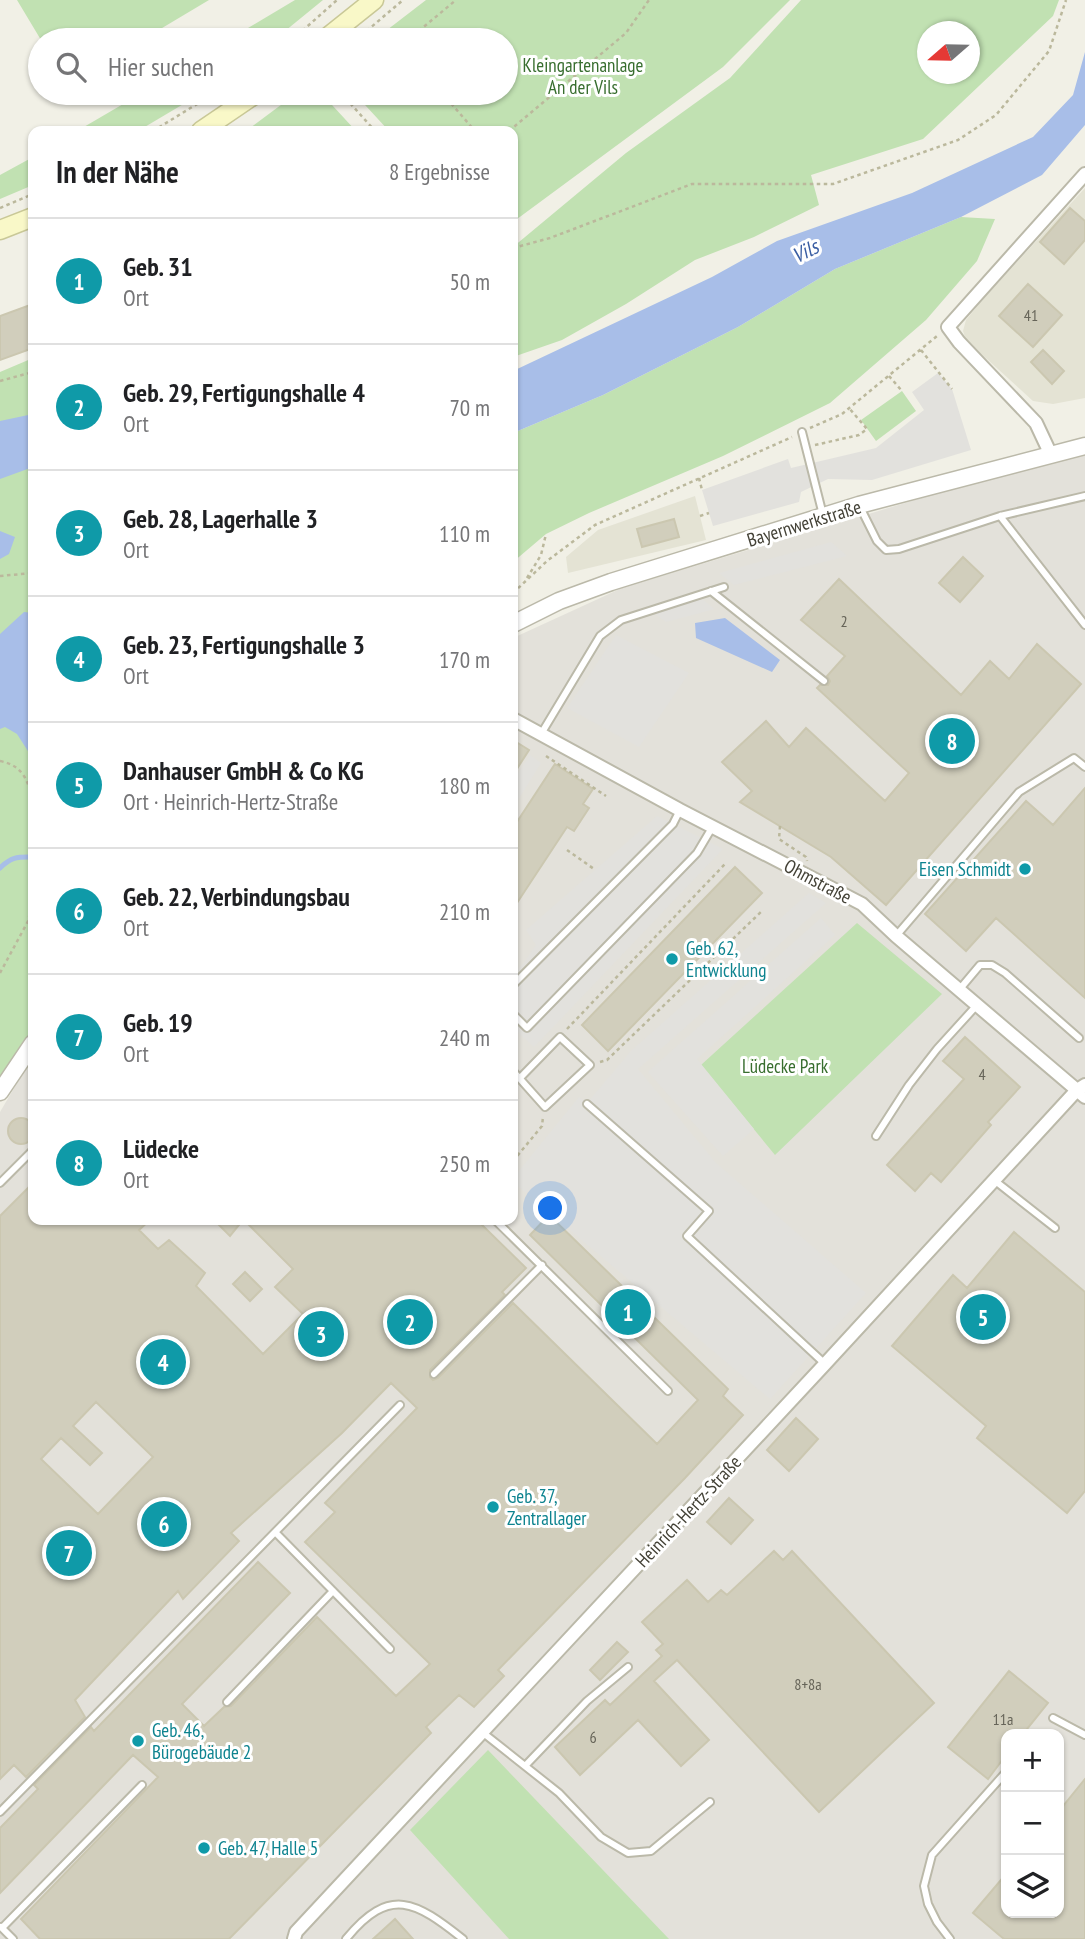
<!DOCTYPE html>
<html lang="de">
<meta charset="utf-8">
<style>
:root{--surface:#fff;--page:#f6f6f6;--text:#202124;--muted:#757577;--line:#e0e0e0;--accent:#111827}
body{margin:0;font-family:"PT Sans Narrow",sans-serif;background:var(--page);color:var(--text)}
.controls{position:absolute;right:21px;bottom:21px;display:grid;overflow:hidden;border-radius:14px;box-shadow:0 2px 5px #0004}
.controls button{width:63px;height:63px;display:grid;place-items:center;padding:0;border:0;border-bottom:2px solid var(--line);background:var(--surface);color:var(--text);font:35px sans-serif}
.compass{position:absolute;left:917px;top:21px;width:63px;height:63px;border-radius:50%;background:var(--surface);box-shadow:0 2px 5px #0004;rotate:250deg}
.you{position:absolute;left:551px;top:1209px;width:24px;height:24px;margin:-18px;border:5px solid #fff;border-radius:50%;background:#1a73e8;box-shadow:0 0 0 10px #1a73e833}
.badge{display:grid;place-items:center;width:46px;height:46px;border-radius:50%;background:var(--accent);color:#fff;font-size:23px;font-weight:700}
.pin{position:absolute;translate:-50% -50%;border:4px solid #fff;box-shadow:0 2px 7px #0006}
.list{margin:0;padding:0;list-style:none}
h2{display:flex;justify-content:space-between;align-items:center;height:91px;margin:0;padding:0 28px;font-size:30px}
h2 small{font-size:23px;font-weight:400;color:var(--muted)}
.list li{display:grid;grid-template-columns:46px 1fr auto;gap:21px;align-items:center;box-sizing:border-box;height:126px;padding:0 28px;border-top:2px solid var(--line)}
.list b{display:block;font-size:26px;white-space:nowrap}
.list p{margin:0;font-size:23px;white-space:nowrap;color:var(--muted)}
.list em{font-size:23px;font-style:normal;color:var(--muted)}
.icon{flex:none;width:38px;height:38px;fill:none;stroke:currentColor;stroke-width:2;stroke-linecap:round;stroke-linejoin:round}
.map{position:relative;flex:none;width:1085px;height:1939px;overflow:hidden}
.search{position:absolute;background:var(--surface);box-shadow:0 2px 5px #0004;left:28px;top:28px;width:490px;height:77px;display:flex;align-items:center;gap:18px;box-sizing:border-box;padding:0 24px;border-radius:38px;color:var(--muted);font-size:26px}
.panel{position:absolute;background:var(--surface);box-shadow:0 2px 5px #0004;left:28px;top:126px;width:490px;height:1099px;border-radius:14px}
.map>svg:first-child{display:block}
</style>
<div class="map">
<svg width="1085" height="1939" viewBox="0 0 1085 1939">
<rect width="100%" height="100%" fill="#f1f0e6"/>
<!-- residential -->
<path fill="#e4e3d4" d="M1085,188V398L1053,404L1033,401L966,340L963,331L966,320L984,298Z
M695,496L706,540L568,573L566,557L598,530Z"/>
<!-- industrial -->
<path fill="#e3e1da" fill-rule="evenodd" d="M1085,449V1939H0V1112L33,1056V1220H513V638L622,588ZM1006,1734H1059V1913H1006Z"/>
<!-- green -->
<path fill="#c1e1b2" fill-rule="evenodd" d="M17,0H209L142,40H41Z
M295,0H323L274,40H228Z
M426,0H790L723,67L513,222V131H389L354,93H506V40H374Z
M801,0H1059L1053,16L923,139L811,175L819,205L754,237L695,260L626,304L562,340L513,357V247L626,153L730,78ZM928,32H970V74H928Z
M142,93H202L138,131H77Z
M297,93H321L356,131H246Z
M33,157V185L0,199V175Z
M961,217L995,219L977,261L926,320L830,403L723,456L589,513L546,534L513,562V433L603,395L738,327L835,269Z
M33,358V1033L10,1072L0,1081V372Z
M902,391L916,411L876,441L861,420Z
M857,923L942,994L775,1155L701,1065Z
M488,1750L669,1939H509L410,1830Z"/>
<!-- parking -->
<path fill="#e2e1dd" d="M938,373L952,389L971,450L872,480L828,479L801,492L799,502L713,526L702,490L788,459L791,468L876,448L924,410L912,392Z
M831,542L847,556L734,585L719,573Z
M698,596L715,609L666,622L651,611Z
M616,635L689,673L639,747L567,708Z
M530,755L541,763L513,808V781Z
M657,816L723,849L534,1047L513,1028V973L522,965L536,945L526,930Z
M809,893L826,903L638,1069L716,1163L866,1293L770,1399L513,1182V1178L579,1097L587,1103L631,1051Z
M821,918L835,935L697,1059L754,1129L723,1156L648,1072Z"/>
<!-- water -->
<path fill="#a8bee8" d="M1085,52V125L1042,175L961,217L835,269L738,327L603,395L513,433V371L712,277L777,241L912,193L1033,137L1073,95Z
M33,414V467L0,479V421Z
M0,531L15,537L9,554L0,559Z
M24,612L33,613V759L17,734L5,727L0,729V634Z
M725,618L780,660L772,672L696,638L695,623Z"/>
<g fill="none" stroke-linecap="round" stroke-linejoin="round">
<!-- stream -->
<path stroke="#a8bee8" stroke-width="5" d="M0,868C12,856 18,857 33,857"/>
</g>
<!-- building -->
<path fill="#d1cebc" stroke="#cbc7b0" stroke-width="2" fill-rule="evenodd" d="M1070,208L1085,221V240L1064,264L1040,242Z
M1028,284L1062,315L1033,347L999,316Z
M33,304V348L0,360V316Z
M1043,350L1064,371L1052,384L1031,362Z
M674,519L679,537L642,547L637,529Z
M963,557L983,576L960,602L939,583Z
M839,579L961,695L990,661L1009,679L1037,644L1081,684L886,905L831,857L740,802L752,791L722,762L766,721L789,747L806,728L885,801L909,773L817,688L820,685H828L830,681L827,676L845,656L801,620Z
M513,740L529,750L513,775Z
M555,764L593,789L583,804L589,808L574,831L567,827L513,909V828Z
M1085,788V998L996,918L966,951L925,914L1026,801L1053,825Z
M735,867L762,893L608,1051L582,1025Z
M965,1037L1020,1087L988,1122L991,1125L941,1182L931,1173L915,1191L887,1165L964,1079L943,1061Z
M8 1131a13 13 0 1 1 26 0a13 13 0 1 1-26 0Z
M33,1183V1220H150L139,1230L158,1249L169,1240L205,1273L196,1286L263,1354L303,1314L275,1287L293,1269L244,1220H477L526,1268L502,1292L505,1295L430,1370V1377L433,1380L438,1378L513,1303L657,1444L698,1400L530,1235L549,1215L728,1389L723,1396L743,1415L685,1478L498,1670L504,1676L474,1707L459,1695L426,1727L431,1733L229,1939H40L21,1919L158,1777L133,1755L0,1893V1828L38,1789L34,1785L91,1727L94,1731L258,1562L290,1593L182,1704L204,1726L224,1707L231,1706L317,1617L396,1696L430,1664L305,1542L335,1512L325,1503L417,1408L391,1383L342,1433L231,1533L239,1541L183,1599L178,1591L75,1700L85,1717L26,1777L14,1765L0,1779V1216ZM96,1402L153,1457L98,1514L41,1459L61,1438L90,1465L102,1453L73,1426Z
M214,1220H243L230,1236Z
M1014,1232L1085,1292V1491L1067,1513L977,1438L986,1426L892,1346L953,1275L967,1288Z
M245,1272L262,1289L250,1301L233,1284Z
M796,1418L818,1439L789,1471L767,1450Z
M729,1498L753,1520L731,1544L707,1522Z
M774,1551L783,1560L792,1551L934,1703L819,1812L677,1660L654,1681L709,1740L681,1766L638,1720L580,1775L555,1747L605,1700L610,1705L662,1656L656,1650L663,1644L642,1622L687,1580L708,1602L721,1590L727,1595Z
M617,1642L628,1652L600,1680L590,1670Z
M1009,1671L1048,1703L1023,1734H1006V1755L988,1779L948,1747Z
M1085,1779V1939H1004L973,1913L1006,1874V1913H1059V1811Z
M395,1919L413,1939H373Z"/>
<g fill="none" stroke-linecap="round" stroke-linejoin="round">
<defs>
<path id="service" d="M802,432L823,515
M860,507L877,541L886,550L899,549L1000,516L1085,496
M1000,516L1085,625
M711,591L824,681
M541,734L600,636L621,620L724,587
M896,936L1019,792L1074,758L1085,767
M513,985L673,824L680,810
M959,990L980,965H992L1005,973L1079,1038
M513,1014L527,1028L697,853L713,826
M513,1071L545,1107L590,1065L560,1037L520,1078
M587,1104L709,1211L687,1236L824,1363
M876,1136L909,1085L937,1049L977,1005
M994,1180L1055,1228
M0,1183L33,1150
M495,1220L668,1391
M434,1374L542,1265
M276,1533L390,1649
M227,1702L333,1591
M1053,1718L1085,1735
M482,1732L559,1793L601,1837L628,1853L651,1851L710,1802
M525,1766L587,1701L628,1667
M0,1812L400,1405
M1,1927L13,1939
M2,1928L142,1785
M346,1939C390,1885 416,1902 463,1939
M950,1939L937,1922L928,1904L924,1886L932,1855L1006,1772"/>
<path id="minor" d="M1051,455L1036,423L959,342L948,327L1085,174
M513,719L680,810L862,904L896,936L1085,1097
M294,1939L296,1932L825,1364L1077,1090L1085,1085"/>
<path id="tertiary" d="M513,624L559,601L611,582L859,505L1085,446
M0,1092L33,1043"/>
<path id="secondary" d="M324,40L374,0
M201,131L257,93
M0,230L33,217"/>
</defs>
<!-- service casing -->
<use href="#service" stroke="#bbb9a9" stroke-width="10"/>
<!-- minor casing -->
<use href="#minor" stroke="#bbb9a9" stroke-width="16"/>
<!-- tertiary casing -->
<use href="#tertiary" stroke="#bbb9a9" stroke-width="19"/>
<!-- secondary casing -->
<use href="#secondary" stroke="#c9c897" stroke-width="21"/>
<!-- path -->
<path stroke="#bbb89c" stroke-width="2.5" stroke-dasharray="3.5 3.5" stroke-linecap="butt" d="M292,40L337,0
M356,40L403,0
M408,40L456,0
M341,93L375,131
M442,93L475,131
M153,131L215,93
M509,131L626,33L649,0
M513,174L515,177
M0,208L33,194
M513,248L550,238L692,184H833L958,140L996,115L1049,51L1066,0
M921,350L952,389
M889,376L902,391
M0,381L33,372
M810,428L842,414L937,336
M815,445L859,435L867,429L849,408
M699,478L702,490
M700,516L709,513
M0,576L33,573
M527,578L541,555L546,534
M513,593L547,561L595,525L792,437
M546,756L606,796
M0,761C25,766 29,783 33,805
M780,826L779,839L806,857L807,861
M567,850L594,869
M29,917L33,893
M0,973L33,912
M567,1029L725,864
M600,1062L607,1060L763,910
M513,1161L542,1126L543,1117"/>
<!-- service -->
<use href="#service" stroke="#fff" stroke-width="6"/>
<!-- minor -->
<use href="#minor" stroke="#fff" stroke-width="12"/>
<!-- tertiary -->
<use href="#tertiary" stroke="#fff" stroke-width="16"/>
<!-- secondary -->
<use href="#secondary" stroke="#f9f8c8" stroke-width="18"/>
</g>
<!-- markers -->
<g fill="#0f9aa8" stroke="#fff" stroke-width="2.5">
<circle cx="1025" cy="869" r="7"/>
<circle cx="672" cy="959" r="7"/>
<circle cx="493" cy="1507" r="7"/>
<circle cx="138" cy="1741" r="7"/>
<circle cx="204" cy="1848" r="7"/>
</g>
<g text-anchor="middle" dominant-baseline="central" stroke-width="6" stroke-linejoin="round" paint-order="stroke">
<!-- number labels -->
<g font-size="16" fill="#666458">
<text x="1031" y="315">41</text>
<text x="844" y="621">2</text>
<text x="982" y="1074">4</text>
<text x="808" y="1684">8+8a</text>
<text x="1003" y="1719">11a</text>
<text x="593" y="1737">6</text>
</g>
<!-- park labels -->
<g font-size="19" fill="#386e2f" stroke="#fff">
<text x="583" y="65">Kleingartenanlage<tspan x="583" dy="22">An der Vils</tspan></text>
<text x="785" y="1066">Lüdecke Park</text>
</g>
<!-- street labels -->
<g font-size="19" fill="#434136" stroke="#fff">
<text transform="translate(804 523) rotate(-17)">Bayernwerkstraße</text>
<text transform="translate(818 881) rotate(28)">Ohmstraße</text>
<text transform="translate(688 1511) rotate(-47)">Heinrich-Hertz-Straße</text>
</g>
<!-- culture labels -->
<g font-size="19" fill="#0d838f" stroke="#fff" text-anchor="start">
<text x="1011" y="869" text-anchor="end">Eisen Schmidt</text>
<text x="686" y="948">Geb. 62,<tspan x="686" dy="22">Entwicklung</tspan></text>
<text x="507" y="1496">Geb. 37,<tspan x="507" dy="22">Zentrallager</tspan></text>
<text x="152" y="1730">Geb. 46,<tspan x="152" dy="22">Bürogebäude 2</tspan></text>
<text x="218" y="1848">Geb. 47, Halle 5</text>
</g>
<!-- water labels -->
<g font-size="21" font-style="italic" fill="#3a5ea3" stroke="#fff">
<text transform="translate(805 251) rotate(-27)">Vils</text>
</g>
</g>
</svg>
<div class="controls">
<button>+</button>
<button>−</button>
<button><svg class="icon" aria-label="layers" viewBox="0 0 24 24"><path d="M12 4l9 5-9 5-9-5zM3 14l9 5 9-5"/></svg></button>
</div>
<svg class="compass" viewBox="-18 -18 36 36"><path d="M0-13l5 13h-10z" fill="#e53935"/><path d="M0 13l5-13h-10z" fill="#757577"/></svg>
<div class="you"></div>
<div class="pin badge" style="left:628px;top:1312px;background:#0f9aa8">1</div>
<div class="pin badge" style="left:410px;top:1322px;background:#0f9aa8">2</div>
<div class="pin badge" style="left:321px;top:1334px;background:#0f9aa8">3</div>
<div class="pin badge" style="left:163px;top:1362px;background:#0f9aa8">4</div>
<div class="pin badge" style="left:983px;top:1317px;background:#0f9aa8">5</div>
<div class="pin badge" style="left:164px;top:1524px;background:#0f9aa8">6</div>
<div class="pin badge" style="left:69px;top:1553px;background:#0f9aa8">7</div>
<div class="pin badge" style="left:952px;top:741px;background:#0f9aa8">8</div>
<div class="search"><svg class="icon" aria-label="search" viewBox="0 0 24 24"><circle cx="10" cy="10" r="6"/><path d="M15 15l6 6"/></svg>Hier suchen</div>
<section class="panel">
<h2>In der Nähe<small>8 Ergebnisse</small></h2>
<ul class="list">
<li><span class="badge" style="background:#0f9aa8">1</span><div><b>Geb. 31</b><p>Ort</p></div><em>50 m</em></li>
<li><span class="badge" style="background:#0f9aa8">2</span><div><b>Geb. 29, Fertigungshalle 4</b><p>Ort</p></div><em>70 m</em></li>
<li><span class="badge" style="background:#0f9aa8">3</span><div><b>Geb. 28, Lagerhalle 3</b><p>Ort</p></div><em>110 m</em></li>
<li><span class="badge" style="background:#0f9aa8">4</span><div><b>Geb. 23, Fertigungshalle 3</b><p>Ort</p></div><em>170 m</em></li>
<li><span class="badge" style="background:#0f9aa8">5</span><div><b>Danhauser GmbH &amp; Co KG</b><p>Ort · Heinrich-Hertz-Straße</p></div><em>180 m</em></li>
<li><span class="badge" style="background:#0f9aa8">6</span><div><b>Geb. 22, Verbindungsbau</b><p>Ort</p></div><em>210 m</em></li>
<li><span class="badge" style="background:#0f9aa8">7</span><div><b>Geb. 19</b><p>Ort</p></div><em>240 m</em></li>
<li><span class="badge" style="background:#0f9aa8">8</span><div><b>Lüdecke</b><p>Ort</p></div><em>250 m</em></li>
</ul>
</section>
</div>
